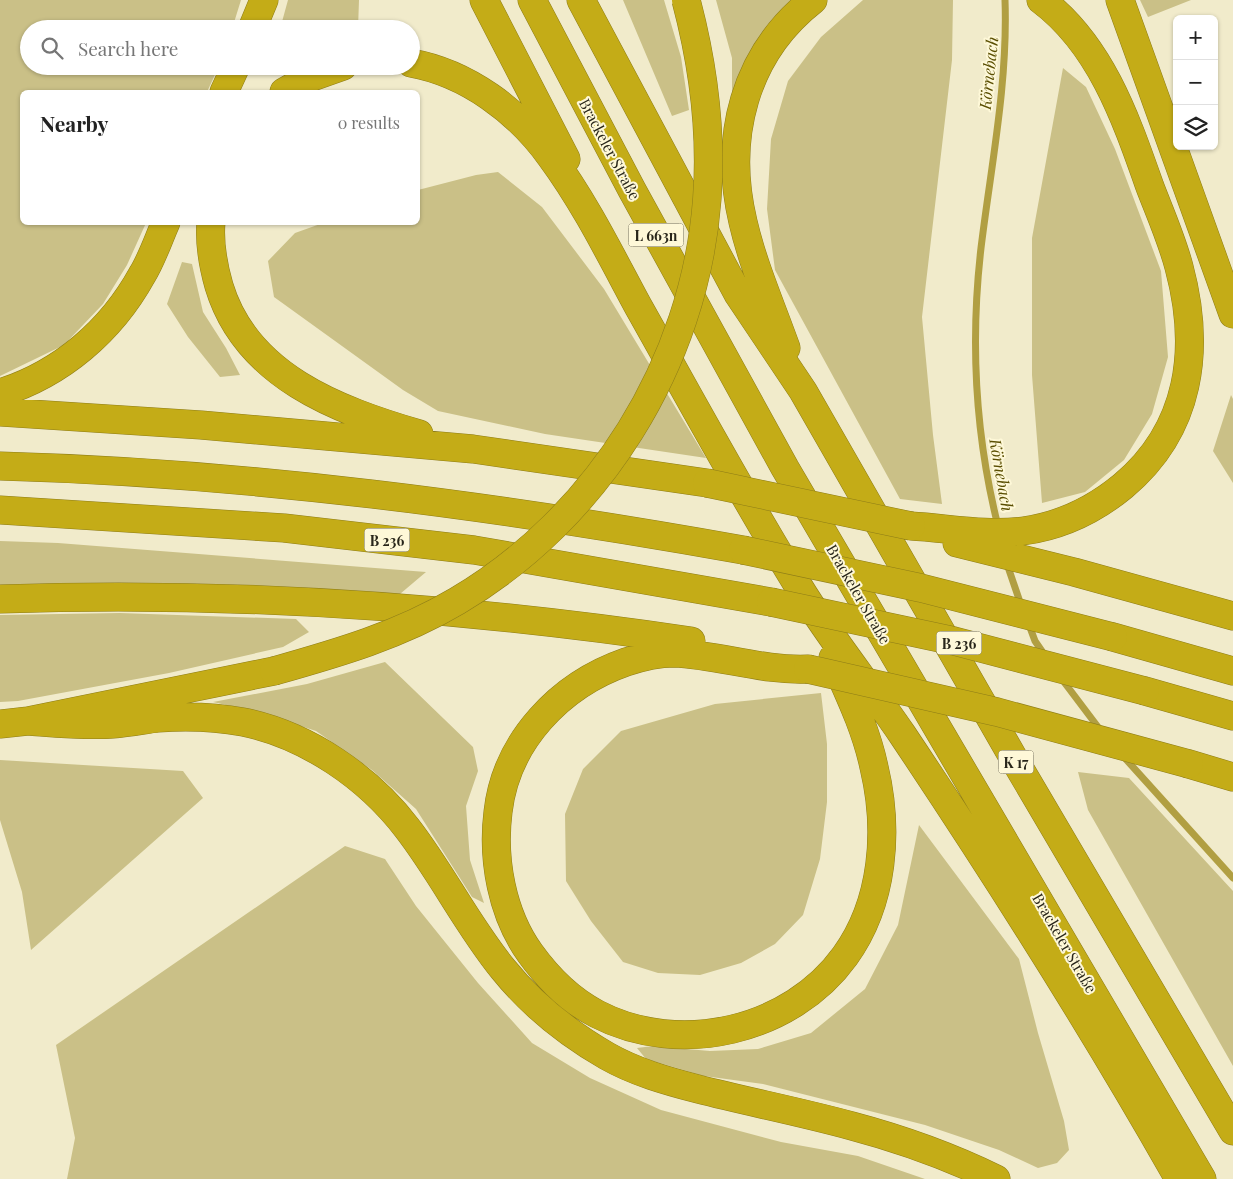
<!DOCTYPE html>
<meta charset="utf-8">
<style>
:root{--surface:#fff;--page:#f2f2f2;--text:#222;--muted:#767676;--line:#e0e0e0}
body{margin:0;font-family:"Playfair Display",serif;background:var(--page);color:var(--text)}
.controls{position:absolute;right:15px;top:15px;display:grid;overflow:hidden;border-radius:8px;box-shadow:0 1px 4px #0004}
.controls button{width:45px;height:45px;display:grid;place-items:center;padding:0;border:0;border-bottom:1px solid var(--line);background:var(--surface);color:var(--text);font:25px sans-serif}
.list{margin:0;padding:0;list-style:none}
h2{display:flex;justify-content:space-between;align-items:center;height:65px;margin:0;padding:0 20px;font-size:21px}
h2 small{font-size:16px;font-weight:400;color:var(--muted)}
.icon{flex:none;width:28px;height:28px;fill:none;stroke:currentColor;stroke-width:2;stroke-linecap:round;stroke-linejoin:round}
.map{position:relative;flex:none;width:1233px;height:1179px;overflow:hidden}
.search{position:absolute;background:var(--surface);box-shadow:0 1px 4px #0004;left:20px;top:20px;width:400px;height:55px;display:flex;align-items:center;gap:12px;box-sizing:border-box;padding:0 18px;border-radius:28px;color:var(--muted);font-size:19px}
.panel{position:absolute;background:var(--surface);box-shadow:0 1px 4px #0004;left:20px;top:90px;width:400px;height:135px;border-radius:8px}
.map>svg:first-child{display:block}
</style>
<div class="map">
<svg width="1233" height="1179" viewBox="0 0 1233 1179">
<rect width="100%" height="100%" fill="#f1ebcb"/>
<!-- green -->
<path fill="#cac087" d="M0,0H241L232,29H29V66H219L207,92H22V222L146,223L127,265L103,304L64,345L0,376Z
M288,0H359L358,29H280Z
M623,0H664L681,57L689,110L672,116Z
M716,0H791L756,42L732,95V58Z
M863,0H953L952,60L922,317L933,435L942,504L900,499L775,270L767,209L771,139L788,81L821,37Z
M1140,0H1191L1148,17Z
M1063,68L1086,87L1115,149L1161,271L1168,357L1152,414L1124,460L1085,492L1042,503L1032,375V238Z
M498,172L542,207L604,289L706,458L545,434L438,411L403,390L274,297L268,261L295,233L323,223L418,222V190L476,175Z
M182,262L192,264L203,312L226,348L240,375L220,377L188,337L167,304Z
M1231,395L1233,399V483L1213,451Z
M0,541L58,543L426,572L400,594L154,584L0,587Z
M120,613L296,619L309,632L283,647L169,673L18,701L0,702V615Z
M385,662L473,747L478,771L466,806L470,860L484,903L472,897L416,809L372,770L316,731L261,713L213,702L307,684Z
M821,693L827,744V802L820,859L803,915L775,944L741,963L700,975L658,973L623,962L591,921L566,881L565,814L583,769L621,731L715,704Z
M0,760L183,771L203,798L31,950L22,892L0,820Z
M1078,772L1129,778L1233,891V1066L1088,810Z
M919,825L1019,959L1038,1033L1064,1121L1069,1150L1057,1163L1038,1168L999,1150L925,1125L763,1084L704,1076L646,1059L637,1048L653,1046L710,1051L758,1049L811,1033L865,989L898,925Z
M345,846L385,859L416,906L478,983L532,1043L590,1078L661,1110L781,1142L858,1156L925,1179H67L75,1138L56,1045Z"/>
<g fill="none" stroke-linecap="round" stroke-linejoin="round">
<!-- stream -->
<path stroke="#b19f42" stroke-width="7" d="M998,526C975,434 970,343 981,248C991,166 1008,83 1005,0
M1006,561L1022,608
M1028,622L1035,641L1046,657
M1061,678L1101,731
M1123,756L1233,878"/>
<defs>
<path id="highway" d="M484,0L566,159
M532,0L632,190L785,468L1202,1179
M581,0L738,294L803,391L1014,759L1233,1131
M1120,0L1233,314
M252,29L264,0
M411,63C467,73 518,111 551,157C585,203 611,256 638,306C691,400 742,495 799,587C830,638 868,684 902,734C999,879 1093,1027 1179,1179
M224,92L236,66
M284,92L309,78L343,66
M211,222C209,245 213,265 219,286C246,376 337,410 419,434
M786,348C771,306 753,265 743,222C723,138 744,54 813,0
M0,393C61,374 111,331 142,275C152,259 158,240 166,222
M0,412L201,425L473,449L707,483
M0,466C250,473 497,506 743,550
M0,510L284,528L474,550L771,602
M911,526C948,528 986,536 1023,531C1060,526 1094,510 1123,486C1191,429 1201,349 1179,267C1172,240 1160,213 1150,187C1126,119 1101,45 1041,0
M957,543L1074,572L1233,616
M0,599C231,591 463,607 691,641
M1113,637L1233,671
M808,669C762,671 720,655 674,653C658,653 641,657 626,662C560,685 506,741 498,812C492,860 502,914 530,953C548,978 570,1000 597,1014C680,1057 791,1031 845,956C884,902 889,830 874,767C866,729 849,694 833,658
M1145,691L1233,716
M28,721C56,723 86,726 113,724C128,723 143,720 158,718C187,716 216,717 243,722C307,735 368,777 407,828C442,873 467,925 503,969C532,1005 567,1033 607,1056C635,1072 667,1081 698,1089C749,1102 801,1112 852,1126C901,1139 951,1157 996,1179
M0,724L28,721L274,671
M1189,764L1233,777"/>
</defs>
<!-- highway casing -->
<use href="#highway" stroke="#8e7d18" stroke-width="29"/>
<!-- highway -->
<use href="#highway" stroke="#c4ac17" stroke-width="28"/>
<defs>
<path id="highway-bridge" d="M707,483L911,526
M743,550L921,588L1113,637
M771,602L954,641L1145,691
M808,669L997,712L1189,764
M274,671C338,653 400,635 457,601C598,518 695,363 707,199C712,132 703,64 686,0"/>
</defs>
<!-- highway-bridge casing -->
<use href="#highway-bridge" stroke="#8e7d18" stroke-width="29" stroke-linecap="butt"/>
<!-- highway-bridge -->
<use href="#highway-bridge" stroke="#c4ac17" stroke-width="28"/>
</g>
<g text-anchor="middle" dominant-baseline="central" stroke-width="4" stroke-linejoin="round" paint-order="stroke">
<!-- shield labels -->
<g fill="#fef8d8" stroke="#696553" stroke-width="1">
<rect x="628.5" y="223.5" width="55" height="23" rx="4"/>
<rect x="364.5" y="528.5" width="45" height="23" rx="4"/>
<rect x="936.5" y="631.5" width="45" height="23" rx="4"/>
<rect x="998.5" y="750.5" width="35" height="23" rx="4"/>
</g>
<g font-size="14" font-weight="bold" fill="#29261a">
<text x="656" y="235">L 663n</text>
<text x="387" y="540">B 236</text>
<text x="959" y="643">B 236</text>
<text x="1016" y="762">K 17</text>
</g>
<!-- street labels -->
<g font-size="15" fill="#29261a" stroke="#fef8d8">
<text transform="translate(610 149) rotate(62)">Brackeler Straße</text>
<text transform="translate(859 594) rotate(60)">Brackeler Straße</text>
<text transform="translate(1065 943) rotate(60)">Brackeler Straße</text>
</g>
<!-- water labels -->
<g font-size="16" font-style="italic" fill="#5a4e01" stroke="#fef8d8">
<text transform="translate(988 73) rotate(-84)">Körnebach</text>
<text transform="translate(1002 475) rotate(80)">Körnebach</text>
</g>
</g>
</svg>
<div class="controls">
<button>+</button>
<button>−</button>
<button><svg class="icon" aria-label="layers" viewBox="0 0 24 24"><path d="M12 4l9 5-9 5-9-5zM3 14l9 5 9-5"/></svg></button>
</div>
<div class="search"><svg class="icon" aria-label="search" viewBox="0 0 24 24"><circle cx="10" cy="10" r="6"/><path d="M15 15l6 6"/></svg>Search here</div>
<section class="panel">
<h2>Nearby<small>0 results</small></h2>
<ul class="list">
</ul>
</section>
</div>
